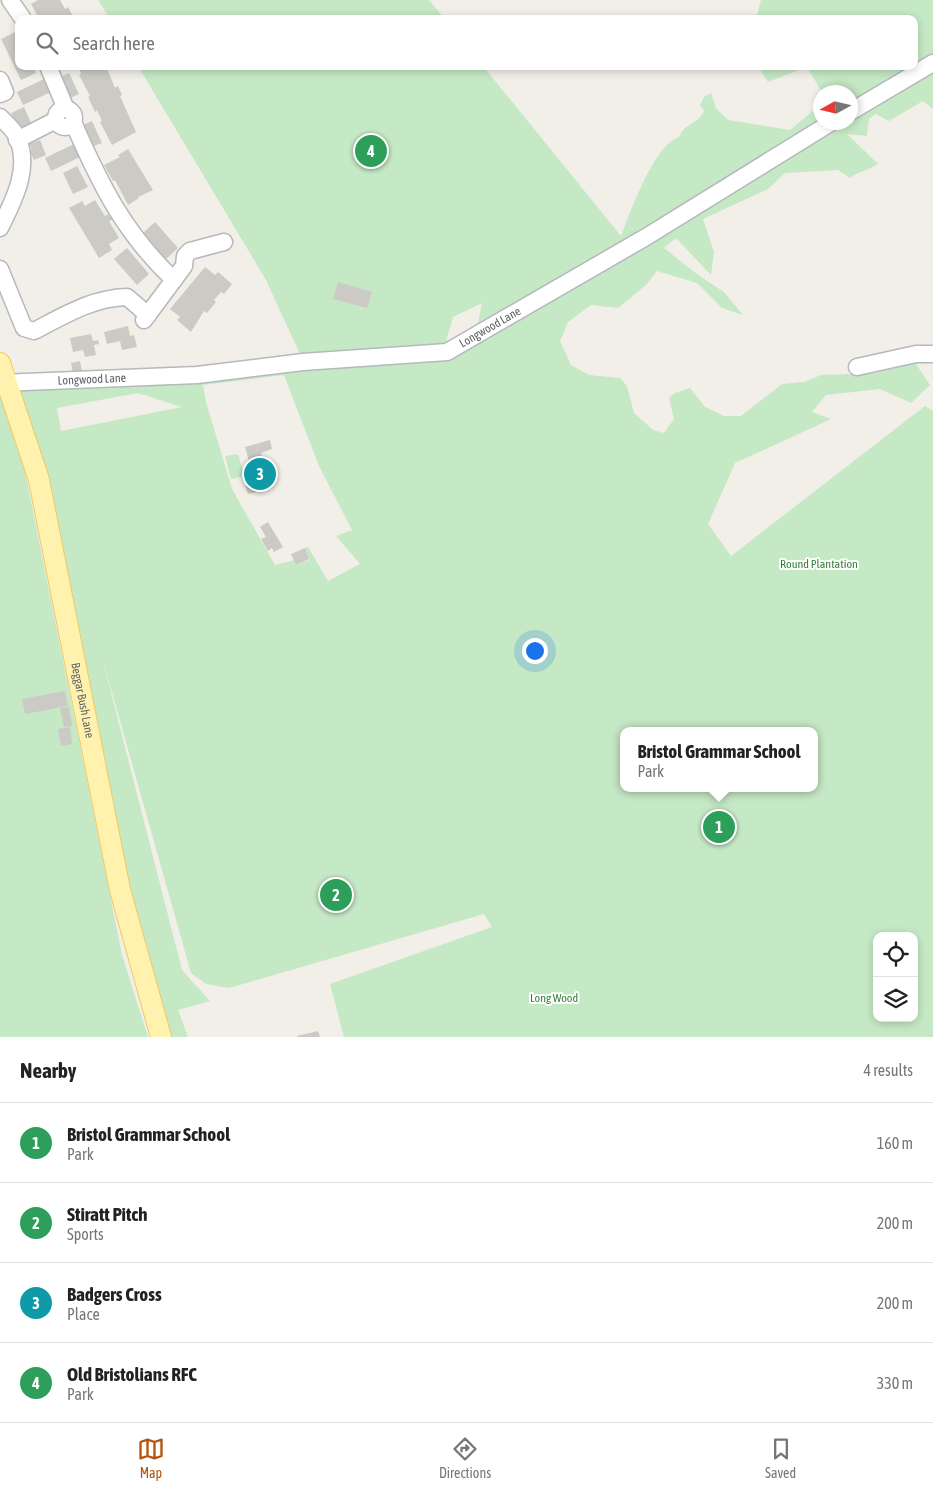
<!DOCTYPE html>
<style>
:root{--surface:#fff;--page:#f6f6f6;--text:#222;--muted:#767676;--line:#e0e0e0;--accent:#b45309}
body{margin:0;font-family:"Asap Condensed",sans-serif;background:var(--page);color:var(--text)}
.controls{position:absolute;right:15px;bottom:15px;display:grid;overflow:hidden;border-radius:10px;box-shadow:0 2px 8px #0003}
.controls button{width:45px;height:45px;display:grid;place-items:center;padding:0;border:0;border-bottom:1px solid var(--line);background:var(--surface);color:var(--text);font:25px sans-serif}
.compass{position:absolute;left:813px;top:85px;width:45px;height:45px;border-radius:50%;background:var(--surface);box-shadow:0 2px 8px #0003;rotate:262deg}
.you{position:absolute;left:534px;top:650px;width:18px;height:18px;margin:-12px;border:4px solid #fff;border-radius:50%;background:#1a73e8;box-shadow:0 0 0 8px #1a73e833}
.badge{display:grid;place-items:center;width:32px;height:32px;border-radius:50%;background:var(--accent);color:#fff;font-size:16px;font-weight:700}
.pin{position:absolute;translate:-50% -50%;border:2px solid #fff;box-shadow:0 1px 5px #0006}
.popup{position:absolute;left:620px;top:727px;width:198px;height:65px;box-sizing:border-box;display:grid;place-content:center;border-radius:10px;background:var(--surface);filter:drop-shadow(0 1px 4px #0005);font-size:16px;white-space:nowrap;color:var(--muted)}
.popup b{font-size:19px;color:var(--text)}
.popup::after{content:'';position:absolute;left:50%;top:100%;margin-left:-10px;border:10px solid transparent;border-top-color:var(--surface)}
.list{margin:0;padding:0;list-style:none}
h2{display:flex;justify-content:space-between;align-items:center;height:65px;margin:0;padding:0 20px;font-size:21px}
h2 small{font-size:16px;font-weight:400;color:var(--muted)}
.list li{display:grid;grid-template-columns:32px 1fr auto;gap:15px;align-items:center;box-sizing:border-box;height:80px;padding:0 20px;border-top:1px solid var(--line)}
.list b{display:block;font-size:19px;white-space:nowrap}
.list p{margin:0;font-size:16px;white-space:nowrap;color:var(--muted)}
.list em{font-size:16px;font-style:normal;color:var(--muted)}
.icon{flex:none;width:28px;height:28px;fill:none;stroke:currentColor;stroke-width:2;stroke-linecap:round;stroke-linejoin:round}
.map{position:relative;flex:none;width:933px;height:1037px;overflow:hidden}
.search{position:absolute;background:var(--surface);box-shadow:0 2px 8px #0003;left:15px;right:15px;top:15px;height:55px;display:flex;align-items:center;gap:12px;box-sizing:border-box;padding:0 18px;border-radius:10px;color:var(--muted);font-size:19px}
.sheet{height:385px;background:var(--surface)}
nav{display:flex;justify-content:space-around;align-items:center;box-sizing:border-box;height:70px;border-top:1px solid var(--line);background:var(--surface);font-size:14px;color:var(--muted)}
nav a{display:grid;justify-items:center;gap:2px}
nav .on{color:var(--accent)}
.map>svg:first-child{display:block}
</style>
<div class="map">
<svg width="933" height="1037" viewBox="0 0 933 1037">
<rect width="100%" height="100%" fill="#f1efe8"/>
<!-- green -->
<path fill="#c5e8c5" fill-rule="evenodd" d="M98,0H429L445,19H110Z
M761,0H933V109L923,101L889,121L876,114L869,119L867,136L847,134L878,164C869,170 859,171 850,178L838,170L785,173L768,189L703,219L714,252L711,275L676,238L664,248L698,275L724,292L743,315L722,308L697,283L657,271L647,284L618,308L591,305L568,322L560,341L571,365L589,375L620,378L627,386L634,413L653,430L664,433L674,419L669,398L675,393L690,388L705,407L724,416H741L782,384L804,382L821,375L878,373L883,366L916,364L930,385L911,403L880,389L826,395L812,412L831,419L735,463L708,524L731,556L925,406L933,411V1037H344L330,984L492,927L484,914L229,988L206,984L191,973L102,657L182,970L210,1001L178,1010L188,1037H168L140,955L16,379L180,373L300,354L266,280L138,66H483L621,236C631,211 654,145 679,137C684,124 698,124 704,111L700,105L704,97L711,93L716,108L728,120L790,130L820,105V122H850V92H822L807,67L768,82L758,66H914V19H756ZM482,303L473,346L441,359L453,317ZM284,375L319,466L352,530L336,536L360,564L328,581L308,547L305,548L309,560L296,565L294,560L275,565L232,489L206,402L203,385ZM138,393L182,407L61,431L57,408ZM624,731H814V788H624ZM877,936H914V1018H877Z
M0,387L16,426L122,955L148,1037H0Z
M238,454L243,472L241,477L231,479L225,456Z"/>
<!-- building -->
<path fill="#cccac5" d="M38,0H60L65,9L68,7L74,18L39,19L31,4Z
M17,31L19,36V66H33L36,73L21,80L1,39Z
M78,66H106L115,88L118,86L122,95L120,96L136,132L112,145L100,122L102,121L97,110L95,112L88,97L90,96L79,75L81,74Z
M69,73L79,94L68,99L58,78Z
M46,78L51,92L23,105L17,92Z
M24,107L32,125L21,130L11,113Z
M92,121L102,143L91,147L81,126Z
M40,140L46,155L34,160L29,150L32,149L29,144Z
M74,144L80,157L51,171L45,158Z
M128,149L153,190L138,197L139,198L128,205L115,180L113,181L104,165L120,157L118,155Z
M77,166L88,187L73,194L63,173Z
M95,200L105,216L108,214L112,220L109,221L119,238L109,244L112,250L99,258L69,208L82,201L85,206Z
M155,222L178,248L166,259L143,233Z
M127,248L149,274L137,285L114,259Z
M205,267L215,275L218,272L232,284L224,294L221,292L214,300L216,302L207,313L204,311L191,332L177,320L180,317L170,309Z
M338,282L372,292L367,308L333,299Z
M128,326L130,336L134,335L137,347L122,350L120,341L107,344L104,332Z
M91,334L93,341L98,340L99,344L94,345L96,355L85,357L83,350L73,352L70,338Z
M80,361L82,371L73,373L71,363Z
M270,440L272,449L261,453L271,488L248,494L245,486L255,483L245,447Z
M268,522L283,547L274,552L272,548L268,551L261,539L266,537L260,527Z
M305,548L309,559L296,565L291,554Z
M65,691L68,706L25,714L22,699Z
M69,707L72,726L64,727L60,708Z
M70,727L72,744L61,746L58,729Z
M318,1031L320,1037H297V1036Z"/>
<g fill="none" stroke-linecap="round" stroke-linejoin="round">
<defs>
<g id="minor">
<path d="M10,0L23,19"/>
<path d="M48,66L66,109"/>
<path d="M0,80L5,92L0,94"/>
<circle cx="65" cy="118" r="9"/>
<path d="M850,112L933,63"/>
<path d="M0,117C5,122 12,128 16,135C32,166 14,200 0,228"/>
<path d="M73,122C100,184 124,233 174,280"/>
<path d="M17,140L56,120"/>
<path d="M0,269L24,328L34,331C65,315 92,298 127,297L148,315"/>
<path d="M144,320L184,266L185,256L190,251L224,242"/>
<path d="M857,367L916,354H933"/>
<path id="s1" d="M0,383L197,375L303,362L447,352L646,237L832,122"/>
</g>
<g id="major">
<path id="s2" d="M0,363L39,480L120,890L161,1037"/>
</g>
</defs>
<!-- minor casing -->
<use href="#minor" stroke="#b5b8bc" stroke-width="19"/>
<!-- major casing -->
<use href="#major" stroke="#f2c960" stroke-width="22"/>
<!-- minor -->
<use href="#minor" stroke="#fff" stroke-width="16"/>
<!-- major -->
<use href="#major" stroke="#fff2af" stroke-width="20"/>
</g>
<g text-anchor="middle" dominant-baseline="central" stroke-width="4" stroke-linejoin="round" paint-order="stroke">
<!-- street labels -->
<g font-size="12" fill="#5f6368" stroke="#fff">
<text stroke="none"><textPath href="#s1" startOffset="498">Longwood Lane</textPath></text>
<text stroke="none"><textPath href="#s1" startOffset="92">Longwood Lane</textPath></text>
<text stroke="none"><textPath href="#s2" startOffset="348">Beggar Bush Lane</textPath></text>
</g>
<!-- park labels -->
<g font-size="12" fill="#348238" stroke="#fff">
<text x="819" y="564">Round Plantation</text>
<text x="554" y="998">Long Wood</text>
</g>
</g>
</svg>
<div class="controls">
<button><svg class="icon" aria-label="locate" viewBox="0 0 24 24"><circle cx="12" cy="12" r="6"/><path d="M12 2v4M12 18v4M2 12h4M18 12h4"/></svg></button>
<button><svg class="icon" aria-label="layers" viewBox="0 0 24 24"><path d="M12 4l9 5-9 5-9-5zM3 14l9 5 9-5"/></svg></button>
</div>
<svg class="compass" viewBox="-18 -18 36 36"><path d="M0-13l5 13h-10z" fill="#e53935"/><path d="M0 13l5-13h-10z" fill="#767676"/></svg>
<div class="you"></div>
<div class="pin badge" style="left:719px;top:827px;background:#2e9e5b">1</div>
<div class="popup"><b>Bristol Grammar School</b>Park</div>
<div class="pin badge" style="left:336px;top:895px;background:#2e9e5b">2</div>
<div class="pin badge" style="left:260px;top:474px;background:#0f9aa8">3</div>
<div class="pin badge" style="left:371px;top:151px;background:#2e9e5b">4</div>
<div class="search"><svg class="icon" aria-label="search" viewBox="0 0 24 24"><circle cx="10" cy="10" r="6"/><path d="M15 15l6 6"/></svg>Search here</div>
</div>
<section class="sheet">
<h2>Nearby<small>4 results</small></h2>
<ul class="list">
<li><span class="badge" style="background:#2e9e5b">1</span><div><b>Bristol Grammar School</b><p>Park</p></div><em>160 m</em></li>
<li><span class="badge" style="background:#2e9e5b">2</span><div><b>Stiratt Pitch</b><p>Sports</p></div><em>200 m</em></li>
<li><span class="badge" style="background:#0f9aa8">3</span><div><b>Badgers Cross</b><p>Place</p></div><em>200 m</em></li>
<li><span class="badge" style="background:#2e9e5b">4</span><div><b>Old Bristolians RFC</b><p>Park</p></div><em>330 m</em></li>
</ul>
</section>
<nav>
<a class="on"><svg class="icon" aria-label="map" viewBox="0 0 24 24"><path d="M3 6l6-2 6 2 6-2v14l-6 2-6-2-6 2zM9 4v14M15 6v14"/></svg>Map</a>
<a><svg class="icon" aria-label="directions" viewBox="0 0 24 24"><path d="M12 3l9 9-9 9-9-9zM9 14v-3h6M13 9l2 2-2 2"/></svg>Directions</a>
<a><svg class="icon" aria-label="saved" viewBox="0 0 24 24"><path d="M7 4h10v16l-5-4-5 4z"/></svg>Saved</a>
</nav>
